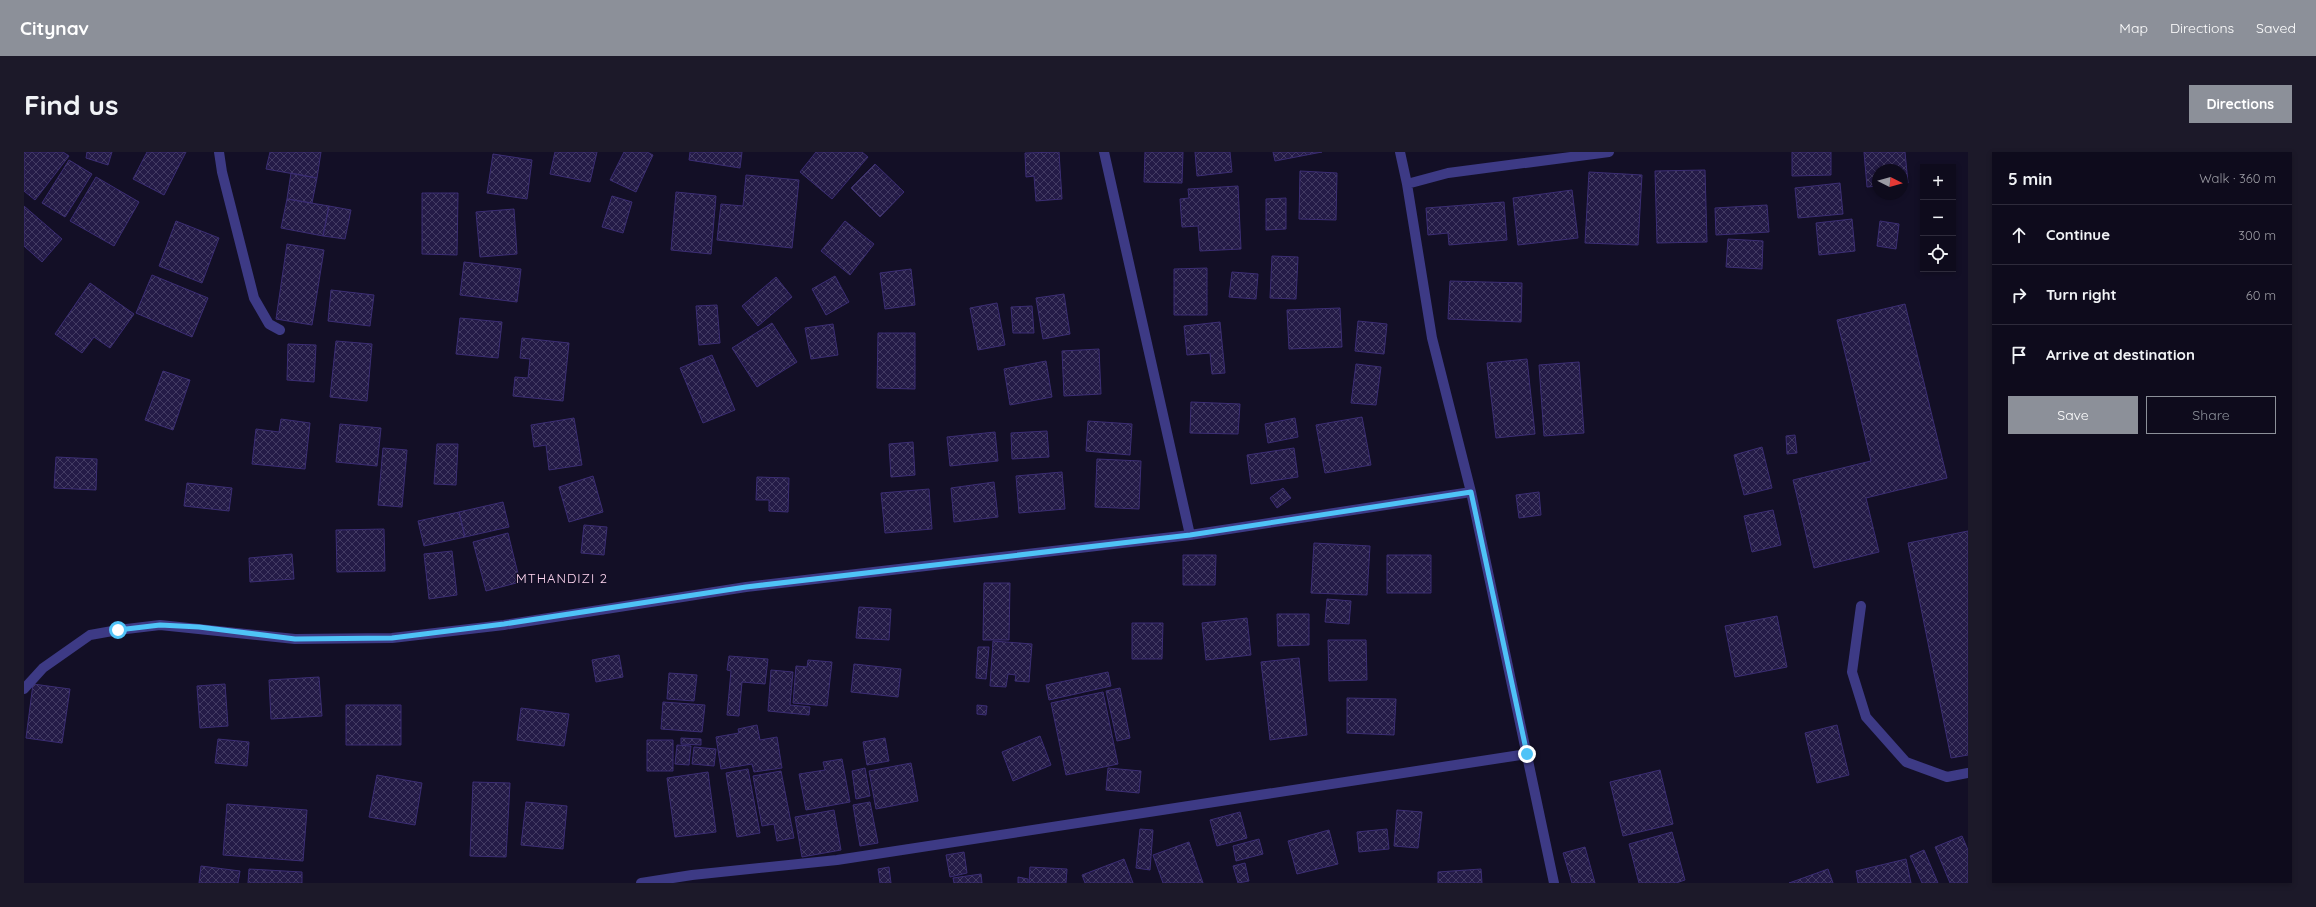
<!DOCTYPE html>
<meta charset="utf-8">
<style>
:root{--surface:#0e0b1c;--page:#1c1929;--text:#f1f3f6;--muted:#9b9ba3;--line:#2e2b3b;--accent:#8c9099}
body{margin:0;font-family:Quicksand,sans-serif;background:var(--page);color:var(--text)}
.controls{position:absolute;right:12px;top:12px;display:grid;overflow:hidden;border-radius:0px;box-shadow:0 2px 6px #0003}
.controls button{width:36px;height:36px;display:grid;place-items:center;padding:0;border:0;border-bottom:1px solid var(--line);background:var(--surface);color:var(--text);font:20px sans-serif}
.compass{position:absolute;left:1848px;top:12px;width:36px;height:36px;border-radius:50%;background:var(--surface);box-shadow:0 2px 6px #0003;rotate:96deg}
.stop{position:absolute;width:12px;height:12px;margin:-9px;border:3px solid #4fc3f7;border-radius:50%;background:#fff}
.stop.end{background:#4fc3f7;border-color:#fff;box-shadow:0 1px 4px #0008}
.list{margin:0;padding:0;list-style:none}
h2{display:flex;justify-content:space-between;align-items:center;height:52px;margin:0;padding:0 16px;font-size:17px}
h2 small{font-size:13px;font-weight:400;color:var(--muted)}
.list li{display:grid;grid-template-columns:26px 1fr auto;gap:12px;align-items:center;box-sizing:border-box;height:60px;padding:0 16px;border-top:1px solid var(--line)}
.list b{display:block;font-size:15px;white-space:nowrap}
.list em{font-size:13px;font-style:normal;color:var(--muted)}
.actions{display:flex;gap:8px;padding:12px 16px}
.actions a{flex:1;padding:9px 0;border:1px solid var(--accent);border-radius:0px;text-align:center;font-size:14px;color:var(--accent)}
.actions .main{background:var(--accent);color:#fff}
.icon{flex:none;width:22px;height:22px;fill:none;stroke:currentColor;stroke-width:2;stroke-linecap:round;stroke-linejoin:round}
.map{position:relative;flex:none;width:1944px;height:731px;overflow:hidden;border-radius:0px}
header{display:flex;align-items:center;gap:24px;box-sizing:border-box;height:56px;padding:0 20px;background:var(--accent);color:#fff}
header strong{font-size:19px}
nav{display:flex;gap:22px;margin-inline-start:auto;font-size:14px}
.intro{display:flex;align-items:center;justify-content:space-between;box-sizing:border-box;height:96px;padding:0 24px}
h1{margin:0;font-size:28px}
.button{padding:10px 18px;border-radius:0px;background:var(--accent);color:#fff;font-size:14px;font-weight:700}
main{display:flex;gap:24px;padding:0 24px}
aside{flex:1;background:var(--surface);border-radius:0px;box-shadow:0 2px 6px #0003}
.map>svg:first-child{display:block}
</style>
<header>
<strong>Citynav</strong>
<nav><a>Map</a><a>Directions</a><a>Saved</a></nav>
</header>
<div class="intro"><h1>Find us</h1><a class="button">Directions</a></div>
<main>
<div class="map">
<svg width="1944" height="731" viewBox="0 0 1944 731">
<defs>
<pattern id="building-cross-hatch" width="8" height="8" patternUnits="userSpaceOnUse"><rect width="8" height="8" fill="#241b47"/><path d="M0 0l8 8M0 8l8-8" fill="none" stroke="#433b63"/></pattern>
</defs>
<rect width="100%" height="100%" fill="#130f26"/>
<!-- building -->
<path fill="url(#building-cross-hatch)" stroke="#3b2d73" d="M0,0H39L45,4L11,48L0,39Z
M63,0H88L84,13L62,6Z
M123,0H162L140,43L109,27Z
M246,0H297L293,26L242,17Z
M531,0H573L566,30L526,22Z
M600,0H623L629,3L612,40L586,28Z
M666,0H718L716,16L665,8Z
M792,0H838L844,5L808,47L776,20Z
M1035,0L1038,47L1012,49L1010,24L1002,25L1001,1Z
M1121,0H1159L1158,31L1120,30Z
M1171,0H1206L1208,20L1173,24Z
M1249,0H1298L1251,9Z
M1768,0H1807V23L1768,24Z
M1840,0H1881L1884,31L1878,32V18H1854V34L1843,35Z
M469,2L508,8L503,47L463,41Z
M45,8L68,22L41,65L18,51Z
M851,12L880,40L856,65L827,36Z
M1681,18L1683,90L1633,91L1631,19Z
M1276,19L1313,21L1312,68L1275,67Z
M1565,20L1618,23L1614,93L1561,91Z
M267,21L293,26L288,51L263,47Z
M722,23L775,28L768,96L693,88L697,52L719,54Z
M72,25L115,50L90,94L46,69Z
M1816,31L1819,62L1774,66L1771,36Z
M1214,34L1217,97L1176,99L1174,74L1158,75L1156,47L1165,46L1164,37Z
M1548,38L1554,86L1494,93L1489,46Z
M652,40L692,44L687,102L647,98Z
M398,41H434L433,103L398,102Z
M588,44L608,50L599,81L578,75Z
M1262,46V77L1242,78V47Z
M263,47L305,54L299,84L257,76Z
M1480,50L1483,88L1425,93L1424,81L1404,83L1402,56Z
M1743,53L1745,80L1692,83L1691,56Z
M0,54L38,87L18,110L0,94Z
M305,54L327,58L321,87L299,84Z
M490,57L493,102L456,105L452,60Z
M1828,67L1831,99L1795,103L1792,71Z
M152,69L195,86L178,131L135,114Z
M821,69L850,92L826,123L797,99Z
M1856,69L1875,72L1872,97L1853,94Z
M1704,87L1739,89L1738,117L1702,115Z
M263,92L300,98L288,173L252,167Z
M1248,104L1274,105L1272,147L1246,146Z
M440,110L497,117L493,150L436,143Z
M1183,116V163H1150V117Z
M887,117L891,153L861,157L856,121Z
M1208,120L1234,122L1232,147L1205,145Z
M128,123L184,146L168,185L112,161Z
M811,124L825,150L802,163L788,137Z
M752,125L768,145L734,174L718,154Z
M1426,129L1498,131L1497,170L1424,167Z
M66,131L110,162L86,196L70,185L58,201L31,182Z
M307,138L350,143L346,174L304,169Z
M1040,142L1046,182L1019,187L1012,146Z
M973,151L981,193L954,198L946,156Z
M1881,152L1923,326L1842,346L1855,400L1790,416L1769,328L1847,309L1813,168Z
M693,153L696,191L675,193L672,154Z
M1008,154L1010,181H989L987,155Z
M1316,156L1318,195L1265,197L1263,158Z
M436,166L478,170L474,206L432,202Z
M1334,169L1363,172L1360,202L1331,199Z
M1196,170L1201,221L1188,222L1186,201L1163,203L1160,174Z
M748,171L773,210L733,235L708,196Z
M809,172L814,203L787,207L781,176Z
M854,181H891V237L853,236Z
M498,186L545,191L539,249L489,244L491,225L504,226L506,207L496,206Z
M312,189L348,192L343,249L306,245Z
M264,192L292,193L290,230L263,228Z
M1075,197L1077,242L1040,244L1038,199Z
M688,203L711,258L679,271L656,216Z
M1503,207L1511,282L1472,286L1463,211Z
M1022,209L1028,245L986,253L980,217Z
M1555,210L1560,281L1520,284L1515,213Z
M1332,212L1357,215L1352,253L1327,251Z
M139,219L166,228L149,278L121,268Z
M1167,250L1216,252L1214,282L1166,281Z
M1338,265L1347,313L1301,321L1292,273Z
M550,266L558,313L525,318L522,293L510,295L507,273Z
M1271,266L1274,285L1244,291L1241,272Z
M257,267L286,271L281,317L228,312L232,277L255,280Z
M1064,269L1108,272L1106,303L1062,299Z
M316,272L357,276L353,314L312,310Z
M1023,279L1025,305L988,307L987,281Z
M971,280L974,309L926,314L923,285Z
M1771,283L1773,301L1763,302L1762,284Z
M889,290L891,323L867,325L865,292Z
M413,292H434L432,333L410,332Z
M1738,295L1748,336L1720,343L1710,303Z
M359,296L383,298L378,355L354,353Z
M1270,296L1274,325L1227,332L1223,303Z
M32,305L73,307L72,338L30,336Z
M1073,307L1117,309L1115,357L1071,355Z
M1038,320L1041,357L995,361L992,324Z
M569,324L579,360L545,370L535,335Z
M733,325L765,326L764,360L745,359V348H732Z
M970,330L974,365L930,370L927,336Z
M163,331L208,336L205,359L160,354Z
M1259,336L1267,346L1253,356L1246,346Z
M905,337L908,377L861,381L857,341Z
M1515,340L1517,363L1495,366L1492,343Z
M479,350L485,375L441,385L435,360Z
M1749,358L1757,393L1728,400L1720,364Z
M435,360L441,385L400,394L394,369Z
M560,373L583,375L580,403L557,401Z
M360,377L361,419L313,420L312,378Z
M1944,379V603L1927,606L1884,391Z
M484,381L496,430L462,439L449,390Z
M1290,391L1346,394L1343,443L1287,441Z
M428,399L433,443L405,447L400,402Z
M268,402L270,427L226,430L225,406Z
M1159,403H1192L1191,433H1159Z
M1363,403H1407V441H1363Z
M960,431H986L985,488H959Z
M1303,447L1327,449L1325,472L1301,470Z
M835,455L867,457L865,488L832,486Z
M1253,462H1285V493L1254,494Z
M1753,464L1763,515L1711,525L1701,474Z
M1223,466L1227,503L1182,508L1178,471Z
M1108,471H1139L1138,507H1108Z
M1304,488H1342L1343,528L1305,529Z
M969,489L1008,492L1005,530L991,529L992,523L984,522L982,535L966,534Z
M954,495H965L962,527L952,526Z
M595,503L599,525L572,530L568,508Z
M705,504L744,507L741,532L718,530L715,564L703,563L707,519L703,518Z
M1275,506L1283,583L1246,588L1237,510Z
M784,508L808,510L803,554L769,551L772,514L783,515Z
M830,512L877,517L874,545L827,540Z
M747,518L769,520L766,553L786,555L785,563L744,559Z
M1084,520L1087,534L1025,548L1022,533Z
M645,521L673,523L670,549L643,547Z
M295,525L298,564L247,567L245,528Z
M9,532L46,537L38,591L2,586Z
M201,532L204,574L176,576L173,534Z
M1096,536L1106,586L1093,589L1082,539Z
M1079,540L1094,612L1042,623L1027,551Z
M1323,546L1372,547L1370,583L1323,581Z
M639,550L681,553L678,580L637,577Z
M322,553H377V593H322Z
M953,553L963,554L962,563L953,562Z
M497,556L545,562L540,594L493,588Z
M733,573L736,588L753,585L758,616L730,620L728,612L697,617L692,585L715,581L714,577Z
M1813,573L1825,623L1793,631L1781,581Z
M1016,584L1027,613L989,629L978,600Z
M657,586L677,587V593L657,592Z
M861,586L865,609L843,613L839,590Z
M194,587L225,590L223,614L191,611Z
M623,588H649V619H623Z
M653,593L667,594L665,613L651,612Z
M670,595L692,597L690,614L668,612Z
M818,607L826,650L782,658L775,622L801,618L799,610Z
M887,611L894,649L852,657L845,619Z
M841,616L846,644L832,647L828,619Z
M1084,616L1117,619L1115,641L1082,638Z
M724,617L736,681L713,685L702,621Z
M1636,618L1649,672L1599,684L1586,630Z
M757,619L770,686L753,689L750,672L738,674L729,624Z
M684,620L692,680L651,685L643,626Z
M353,623L398,631L391,673L345,665Z
M449,630L486,631L482,705L446,704Z
M502,650L543,654L539,697L497,693Z
M846,650L854,691L836,694L829,653Z
M203,652L283,658L279,709L199,703Z
M810,658L817,698L778,705L771,665Z
M1373,658L1398,660L1394,696L1370,694Z
M1216,660L1223,686L1193,694L1186,668Z
M1116,677L1129,678L1126,718L1112,716Z
M1363,677L1365,697L1335,700L1333,680Z
M1305,678L1314,712L1273,722L1264,689Z
M1648,680L1661,728L1652,731H1615L1605,692Z
M1938,684L1944,698V731H1926L1911,695Z
M1235,687L1239,702L1212,709L1209,694Z
M1165,690L1179,731H1139L1129,703Z
M1561,695L1571,731H1548L1539,701Z
M1900,698L1914,731H1898L1886,704Z
M940,700L943,721L926,725L922,703Z
M1100,707L1109,731H1061L1058,723Z
M1882,707L1887,731H1834L1832,719Z
M1221,711L1225,729L1214,731L1209,714Z
M177,714L216,719L214,731H175Z
M865,715L867,731H856L854,717Z
M1006,715L1043,717L1042,731H1005Z
M225,717L278,720V731H224Z
M1457,717L1458,731H1414V720Z
M1804,717L1809,731H1765Z
M957,722L958,731H930L929,726Z
M994,725L1004,727V731H994Z"/>
<g fill="none" stroke-linecap="round" stroke-linejoin="round">
<!-- minor -->
<path stroke="#3d3a85" stroke-width="10" d="M195,0L198,20L230,146L245,172L256,178
M1080,0L1166,383
M1376,0L1383,32L1408,186L1447,340L1530,731
M1383,32L1424,21L1585,0
M1837,454L1828,520L1842,565L1882,610L1923,625L1944,621
M0,537L19,516L66,483L94,478L136,473L271,487L368,486L480,473L722,435L1166,383L1447,340
M617,731L668,723L813,708L1503,602"/>
</g>
<g fill="none" stroke-linecap="round" stroke-linejoin="round">
<!-- route -->
<path stroke="#4fc3f7" stroke-width="5" d="M94,478L136,473L175,475L271,487L368,486L480,472L722,435L1166,383L1447,340L1503,602"/>
</g>
<g text-anchor="middle" dominant-baseline="central" stroke-width="3" stroke-linejoin="round" paint-order="stroke">
<!-- quarter labels -->
<g font-size="13" letter-spacing="1" fill="#ffd6f0" stroke="#130f26">
<text x="538" y="426">MTHANDIZI 2</text>
</g>
</g>
</svg>
<div class="controls">
<button>+</button>
<button>−</button>
<button><svg class="icon" aria-label="locate" viewBox="0 0 24 24"><circle cx="12" cy="12" r="6"/><path d="M12 2v4M12 18v4M2 12h4M18 12h4"/></svg></button>
</div>
<svg class="compass" viewBox="-18 -18 36 36"><path d="M0-13l5 13h-10z" fill="#e53935"/><path d="M0 13l5-13h-10z" fill="#9b9ba3"/></svg>
<div class="stop" style="left:94px;top:478px"></div>
<div class="stop end" style="left:1503px;top:602px"></div>
</div>
<aside>
<h2>5 min<small>Walk · 360 m</small></h2>
<ul class="list">
<li><svg class="icon" aria-label="ahead" viewBox="0 0 24 24"><path d="M12 20V5M6 11l6-6 6 6"/></svg><div><b>Continue</b></div><em>300 m</em></li>
<li><svg class="icon" aria-label="right" viewBox="0 0 24 24"><path d="M7 20v-9h11M14 6l5 5-5 5"/></svg><div><b>Turn right</b></div><em>60 m</em></li>
<li><svg class="icon" aria-label="arrive" viewBox="0 0 24 24"><path d="M6 21V4h12l-3 4 3 4H6"/></svg><div><b>Arrive at destination</b></div></li>
</ul>
<div class="actions"><a class="main">Save</a><a>Share</a></div>
</aside>
</main>
